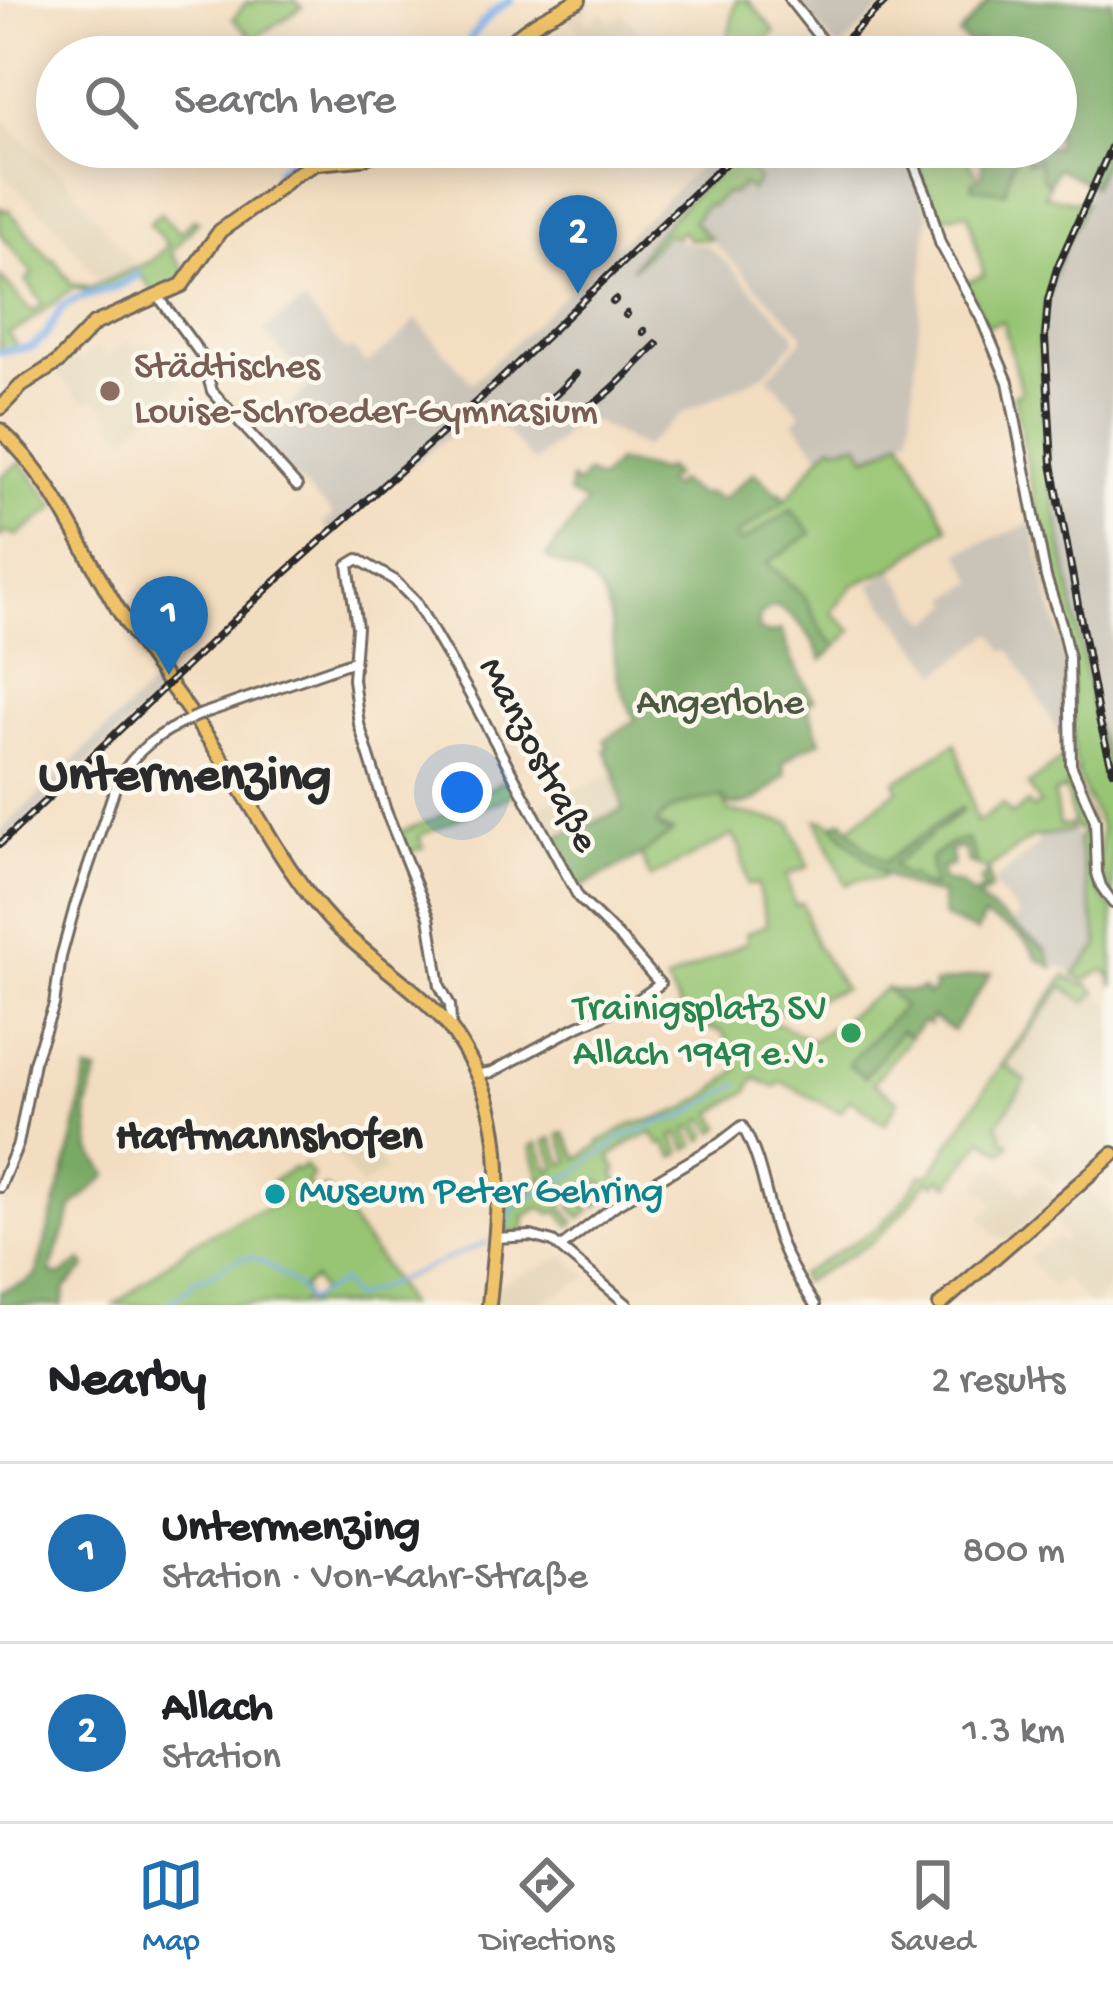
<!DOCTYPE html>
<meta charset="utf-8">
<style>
:root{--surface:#fff;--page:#f2f2f2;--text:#202124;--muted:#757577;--line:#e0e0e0;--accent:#1f6fb2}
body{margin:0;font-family:"Gochi Hand",sans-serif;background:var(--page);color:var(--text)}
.you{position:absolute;left:462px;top:792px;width:42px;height:42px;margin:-30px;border:9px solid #fff;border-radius:50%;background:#1a73e8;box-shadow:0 0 0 18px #1a73e833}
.badge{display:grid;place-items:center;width:78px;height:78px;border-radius:50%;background:var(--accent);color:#fff;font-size:39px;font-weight:700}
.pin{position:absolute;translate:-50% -99px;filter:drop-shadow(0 3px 6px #0008)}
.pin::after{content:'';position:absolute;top:63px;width:42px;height:36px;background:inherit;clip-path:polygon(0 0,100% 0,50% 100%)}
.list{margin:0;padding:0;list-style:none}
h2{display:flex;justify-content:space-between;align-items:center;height:156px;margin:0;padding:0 48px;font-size:51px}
h2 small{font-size:39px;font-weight:400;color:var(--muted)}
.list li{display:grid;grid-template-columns:78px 1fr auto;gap:36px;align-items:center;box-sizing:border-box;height:180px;padding:0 48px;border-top:3px solid var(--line)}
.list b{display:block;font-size:45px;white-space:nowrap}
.list p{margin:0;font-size:39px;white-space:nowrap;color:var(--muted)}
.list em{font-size:39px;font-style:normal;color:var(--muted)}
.icon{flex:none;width:66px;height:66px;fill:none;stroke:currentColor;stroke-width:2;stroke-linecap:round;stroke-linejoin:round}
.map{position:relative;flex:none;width:1113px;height:1305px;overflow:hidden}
.search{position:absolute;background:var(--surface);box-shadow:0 6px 30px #0003;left:36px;right:36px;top:36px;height:132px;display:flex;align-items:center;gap:30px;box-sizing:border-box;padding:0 42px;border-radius:66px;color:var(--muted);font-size:45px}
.sheet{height:516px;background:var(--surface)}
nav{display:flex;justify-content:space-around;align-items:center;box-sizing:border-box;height:168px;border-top:3px solid var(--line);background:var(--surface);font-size:33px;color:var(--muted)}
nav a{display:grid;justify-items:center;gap:6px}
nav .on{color:var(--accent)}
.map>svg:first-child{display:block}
</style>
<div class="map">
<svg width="1113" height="1305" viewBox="0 0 1113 1305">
<rect width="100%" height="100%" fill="#fbf7ec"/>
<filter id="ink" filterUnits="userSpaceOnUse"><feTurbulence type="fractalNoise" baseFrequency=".00833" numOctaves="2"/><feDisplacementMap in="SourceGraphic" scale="24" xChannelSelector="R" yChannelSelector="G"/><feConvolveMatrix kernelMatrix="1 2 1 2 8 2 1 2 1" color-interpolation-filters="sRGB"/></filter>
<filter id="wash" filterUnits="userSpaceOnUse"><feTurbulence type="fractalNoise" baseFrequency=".004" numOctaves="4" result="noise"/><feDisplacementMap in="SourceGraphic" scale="48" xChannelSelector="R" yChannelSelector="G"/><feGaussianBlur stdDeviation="2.7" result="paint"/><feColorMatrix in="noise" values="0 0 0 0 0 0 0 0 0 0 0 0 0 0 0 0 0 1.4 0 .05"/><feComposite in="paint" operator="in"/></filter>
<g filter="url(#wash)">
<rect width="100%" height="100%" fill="#f3ddc0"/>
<!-- built -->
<path fill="#e1d2b4" d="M583,0L591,10L584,16L590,23L601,12L612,23L622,13L646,37L629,57H602L574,32L577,28L561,12Z
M2,118L47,163L59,170L137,268L101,284L60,230L0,171V121Z
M128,341L136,350L145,343L183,383L127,436L110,423L114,418L97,400L83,402L56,373L59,370L56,367L70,352L80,361L98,347L106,357Z
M615,772L623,810L550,840L534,809Z
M1063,986L1086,1003L1096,992L1113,1007V1147L1071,1185L1062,1177L1054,1185L1030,1160L1051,1139L1032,1119L1010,1144L1001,1137L997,1125L1025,1082L1004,1067Z
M353,1126L386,1169L362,1187L335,1152L337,1150L329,1136Z
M992,1165L1023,1194L1039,1180L1056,1198L1007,1241L995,1234L980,1217L995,1204L978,1184Z
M1083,1187H1087L1113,1216V1280L1096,1305H1089L1065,1279L1053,1287L1027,1258L1057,1238L1062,1243L1067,1239L1049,1215Z
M564,1257L589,1277L535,1305H494L497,1285Z"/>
<!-- industrial -->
<path fill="#c9c3b8" d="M796,0H891L839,50Z
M1113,119V796L1099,754L1041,442L1036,366L1042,292Z
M720,147H746L665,233L666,236L654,248L669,237L675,241L707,246L725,261L794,333L795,341L764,374L683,413L643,448L597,423L581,418L573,420L559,440L534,463L490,413L478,415L433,448L330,534L323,524L333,514L253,439L310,386L263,330L304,302L346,352L352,348L367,364L404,334L416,319L472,383Z
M764,147H904L928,212L910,434L893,443L891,447L867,457L833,444L821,455L794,422L801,413L768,377L801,341L802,333L692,220Z
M1032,523L1048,596L1062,643L1066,671L1065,738L1058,732L1013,654L1009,649L1005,652L993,633L939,673L870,585L892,569L925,617L930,622L953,604L949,598L976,582L959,552Z
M156,681L168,687L0,847V832Z
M1071,831L1079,838L1085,881L1100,946L1074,974L1060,966L1053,967L1045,950L1012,924L1019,915L996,888L995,881L1038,845L1037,837Z"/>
<!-- green -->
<path fill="#97c573" stroke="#61784f" stroke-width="3" d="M256,0L283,2L295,0L302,7C283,22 261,31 244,48L239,44L249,34L233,19L247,1L252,4Z
M736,0H748L775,32L748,57H724Z
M743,147H768L746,166L759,180L751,191L744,184L732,194L726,193L711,206L707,204L693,221L711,239H689L683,232L678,233L676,238L667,234L631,269C660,223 704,186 743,147Z
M910,147H959L980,179L972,181V187L1004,192L1011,165L1022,148L1026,147L1027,162L1038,157L1040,169L1049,184L1045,196L1085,203L1052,277L1039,338L1045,451L1094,720L1113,780V899L1106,890L1099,867L1101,828L1078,776L1073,747L1071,669L1066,626L1052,589L1014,395L1021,392L1003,321L987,326L965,282L984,276L968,213L935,218L917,159Z
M0,207L4,211L8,209L51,260L54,259L72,284L92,287L152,261L168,245L149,224L160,213L180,233L193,219L198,221L171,253L187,273L183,279L154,294L142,276L95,295L92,291L73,288L21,328L8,333L19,350L0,352V276L32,312L43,304L26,280L33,274L0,233Z
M902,438L948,527L892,569L853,585L832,612L852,631L837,646L824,635L804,596L766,562L791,510L741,542L735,536L787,499L821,455L833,444L836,447L859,443L867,457L890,447Z
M21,462L56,507L17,536L7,532L0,537V477Z
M956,743L977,823L1003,804L1012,815L1028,803L1032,809L1040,804L1028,785L1064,757L1091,823L1077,830L1074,826L1065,786V790L1054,793L1059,826L1070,825L1071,831L1031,838L987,870L976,865L974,853L967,839L930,859L934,887C917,885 905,877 892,865L961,812L960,808L884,863L863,846L849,828L899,789L895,782Z
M511,777L519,792L419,836L423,848L406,853L400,832L435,819Z
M723,796L729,811L791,823L808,867L786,875L795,906L802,903L815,943L844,989L773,1014L774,1021L812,1041L887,988L903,1007L848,1064L901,1030L910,1037L873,1083L898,1101L885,1124L850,1099L839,1112L782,1082L774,1087L755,1078L748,1091L713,1113L722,1127L715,1132L705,1118L700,1121L708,1136L702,1141L693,1126L687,1129L695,1145L687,1149L679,1134L673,1137L681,1153L674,1157L665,1143L660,1145L652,1133L630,1142L610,1157L617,1171L614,1174L623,1188L612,1196L601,1182L596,1183L606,1199L596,1207L582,1190L577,1191L576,1194L590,1211L581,1218L571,1207L575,1204L569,1198L561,1206L575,1222L570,1226L557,1211L552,1214L541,1207L524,1217L525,1232L509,1233L504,1228L507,1198L527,1190L545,1175L540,1177L531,1146L537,1143L550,1172L556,1167L545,1141L552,1138L563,1164L570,1161L559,1135L564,1133L578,1158L599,1146V1142L633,1124L661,1118L687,1108L711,1093L738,1069L723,1032L689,1023L666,982L747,942L746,933L767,925L757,884L748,885L740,848L733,835L650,878L641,855L672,832L656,824C673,801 697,803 723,796Z
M817,820H824L833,825L884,875L882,878L855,880L846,885Z
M1091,830C1097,863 1085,883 1113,909V986L1109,973L1103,971L1083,980L1074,974L1099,946L1078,842L1081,834Z
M1065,976L1083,985L1087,983L1096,992L1086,1003L1063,986L1005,1066L1026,1081L997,1125L1002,1131L1001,1137L1010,1144L1003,1152L983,1139L949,1185L940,1178L935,1184L928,1180L903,1212L872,1242L803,1282L799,1275L876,1229L898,1207L922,1174L928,1176L931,1173L991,1080Z
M305,1165L313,1177L307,1181L314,1192L310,1195L311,1198L326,1188L380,1260L407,1305H305L321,1292L314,1279L302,1288L306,1298L299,1305H115L193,1243L243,1217L281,1203L272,1181L294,1168L297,1171Z"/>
<!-- forest -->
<path fill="#79aa65" stroke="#526a48" stroke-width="3" d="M989,0H1113V140L1093,186L1057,168L1049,184L1042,177L1038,158L1033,163L1027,162L1025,147L1022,148L1012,165L1005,192L972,187V182L982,176L983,147H1056V57H990L983,40L970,44L959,35Z
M617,462L661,471L666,468L673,475L665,482L671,488L677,481L697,494H710L721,500L755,472L779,495L780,492L787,499L736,536V539L742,542L791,510L812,533L767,563L804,596L824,634L837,646L822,660C813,638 797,614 774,606L760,615L758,630L770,634L781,630L792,660L814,699L807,704L821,741L800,750L783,763L786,774C769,791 752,810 726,804L723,797C697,803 672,801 656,824L663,830L672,831L669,835L640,856L583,886L579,891L550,840L623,810L615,772L605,750L609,747L605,740L635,720C630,708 624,697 620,685C609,653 619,611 595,585C582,570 561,568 546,557L587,503L569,494L571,480L578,485L587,473L600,480Z
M960,808L963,809L961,812L893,865L906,877L911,874L923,885L933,887L930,859L951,843L967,839L974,853L976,865L968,863L964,848L950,850L953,865L941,869L942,880L961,884L973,896L984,888L980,881L989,872L991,889L978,900L1046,950L1053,967L1037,959C1029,936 1005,927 984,917L977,932L944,918L941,894C894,890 863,859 833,825L843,820L863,846L885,862Z
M991,973L953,1031L931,1017L929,1025L923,1022L910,1037L900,1031L865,1077L848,1064L903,1007L888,989L912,992L923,989L927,995L934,991V984Z
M87,1071L97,1073L87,1111L91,1151L108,1175L73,1206L50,1272L59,1276L82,1261L86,1267L65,1288L62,1305H0V1291L25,1283L36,1275L74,1138Z"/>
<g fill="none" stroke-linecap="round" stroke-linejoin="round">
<!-- stream -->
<path stroke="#7caee8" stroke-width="3" d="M505,1231L513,1212L523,1199L533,1198L535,1191L541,1192L552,1185L553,1181L574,1175L593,1157L607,1151L606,1148L613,1146L614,1141L665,1120L681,1118L740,1083
M440,1262L488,1242
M399,1280L436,1264
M165,1305L191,1287L192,1281C225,1277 236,1240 272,1268C290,1282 295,1280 308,1301L342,1281L352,1298L397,1281"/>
<!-- river -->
<path stroke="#7caee8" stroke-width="8" d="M460,57C472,34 488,12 511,0
M314,147H322
M277,172L298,151L307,147
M0,352L32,347L45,336L62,307L76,299L116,287L138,275"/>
</g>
</g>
<g filter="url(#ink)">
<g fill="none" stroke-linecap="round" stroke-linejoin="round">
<defs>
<path id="minor" d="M790,0L835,57
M907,147L927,196L940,243L981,318L1008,382L1046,577L1061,623L1069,658L1071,765L1095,820L1097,873L1101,886L1113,903
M158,296L202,356L212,391L297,486
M202,714L354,661
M451,1023L450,1005L440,986L429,917L386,811L359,724L353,679L357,627L348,565L358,559L394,580L415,601L469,693L579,898L622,940L660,984L639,999L574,1028L492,1072L481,1074
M0,1187L18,1144L34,1062L54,1005L61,957L75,906L117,782C135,750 158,734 190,719
M495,1238L531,1236L553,1242L628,1305
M560,1248L617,1204L720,1143L742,1126C761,1158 765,1193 775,1227C783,1255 799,1281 815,1305"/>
<path id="major" d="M495,57C522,28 544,17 579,0
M0,408L21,386L57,363L94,324L182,285L220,231L264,200L294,175L317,163L360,159L396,147
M0,430C53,478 79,544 115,604C147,659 190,708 224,762C259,815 287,874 331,921C367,958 414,985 447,1024C461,1042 474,1067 483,1088C509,1150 495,1240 489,1305
M940,1305L1113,1154"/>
</defs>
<!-- minor casing -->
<use href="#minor" stroke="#71695f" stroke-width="14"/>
<!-- major casing -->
<use href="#major" stroke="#71695f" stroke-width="18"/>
<!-- minor -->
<use href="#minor" stroke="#fff" stroke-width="8"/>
<!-- major -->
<use href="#major" stroke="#f1c369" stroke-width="12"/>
<defs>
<path id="rail" d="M828,57L887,0
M1113,143L1057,268L1048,300L1045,337L1052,464L1099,719L1113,771
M613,302L615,300
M626,315L627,314
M643,332L644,331
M538,418C588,427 624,375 657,344
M465,421C491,406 514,415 539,405C554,399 565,385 576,374
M0,844L267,589L493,387L742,147"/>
</defs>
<!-- rail casing -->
<use href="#rail" stroke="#2b2b2b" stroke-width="8"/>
<!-- rail -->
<use href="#rail" stroke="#fbf7ec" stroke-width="3" stroke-dasharray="9" stroke-linecap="butt"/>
<defs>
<path id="minor-bridge" d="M190,719L202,714"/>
</defs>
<!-- minor-bridge casing -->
<use href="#minor-bridge" stroke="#71695f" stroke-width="14" stroke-linecap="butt"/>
<!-- minor-bridge -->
<use href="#minor-bridge" stroke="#fff" stroke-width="8"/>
</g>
</g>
<!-- markers -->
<circle fill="#8d6e63" stroke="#fbf7ec" stroke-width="4.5" cx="110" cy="391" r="12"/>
<circle fill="#2e9e5b" stroke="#fbf7ec" stroke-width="4.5" cx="851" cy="1033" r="12"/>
<circle fill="#0f9aa8" stroke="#fbf7ec" stroke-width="4.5" cx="275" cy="1194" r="12"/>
<g text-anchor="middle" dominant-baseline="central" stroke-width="9" stroke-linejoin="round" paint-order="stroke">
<!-- education labels -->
<g font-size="39" fill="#785e54" stroke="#fbf7ec" text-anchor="start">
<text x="134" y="369">Städtisches<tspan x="134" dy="45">Louise-Schroeder-Gymnasium</tspan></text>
</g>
<!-- park labels -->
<g font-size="39" fill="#4b5941" stroke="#fbf7ec">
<text x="720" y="705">Angerlohe</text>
</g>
<!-- street labels -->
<g font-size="39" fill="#2b2b2b" stroke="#fbf7ec">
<text transform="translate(536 756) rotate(62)">Manzostraße</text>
</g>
<!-- leisure labels -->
<g font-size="39" fill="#27864d" stroke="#fbf7ec" text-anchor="end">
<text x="827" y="1011">Trainigsplatz SV<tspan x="827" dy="45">Allach 1949 e.V.</tspan></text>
</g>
<!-- culture labels -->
<g font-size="39" fill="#0d838f" stroke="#fbf7ec" text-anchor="start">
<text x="299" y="1194">Museum Peter Gehring</text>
</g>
<!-- quarter labels -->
<g font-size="45" font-weight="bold" fill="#2b2b2b" stroke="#fbf7ec">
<text x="269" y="1138">Hartmannshofen</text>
</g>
<!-- district labels -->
<g font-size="51" font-weight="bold" fill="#2b2b2b" stroke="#fbf7ec">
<text x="185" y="779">Untermenzing</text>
</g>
</g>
</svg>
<div class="you"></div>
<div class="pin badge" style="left:169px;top:675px">1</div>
<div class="pin badge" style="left:578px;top:294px">2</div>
<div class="search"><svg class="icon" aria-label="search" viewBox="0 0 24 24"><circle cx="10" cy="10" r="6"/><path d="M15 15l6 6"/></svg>Search here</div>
</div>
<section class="sheet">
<h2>Nearby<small>2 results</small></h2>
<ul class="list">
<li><span class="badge">1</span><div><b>Untermenzing</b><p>Station · Von-Kahr-Straße</p></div><em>800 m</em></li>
<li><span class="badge">2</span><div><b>Allach</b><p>Station</p></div><em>1.3 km</em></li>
</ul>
</section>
<nav>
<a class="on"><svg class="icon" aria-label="map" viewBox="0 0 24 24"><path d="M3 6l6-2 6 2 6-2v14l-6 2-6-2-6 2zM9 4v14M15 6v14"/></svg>Map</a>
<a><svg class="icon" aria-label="directions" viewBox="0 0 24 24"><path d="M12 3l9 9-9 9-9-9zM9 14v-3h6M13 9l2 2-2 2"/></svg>Directions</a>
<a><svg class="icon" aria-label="saved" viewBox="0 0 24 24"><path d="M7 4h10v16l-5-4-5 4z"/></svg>Saved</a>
</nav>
